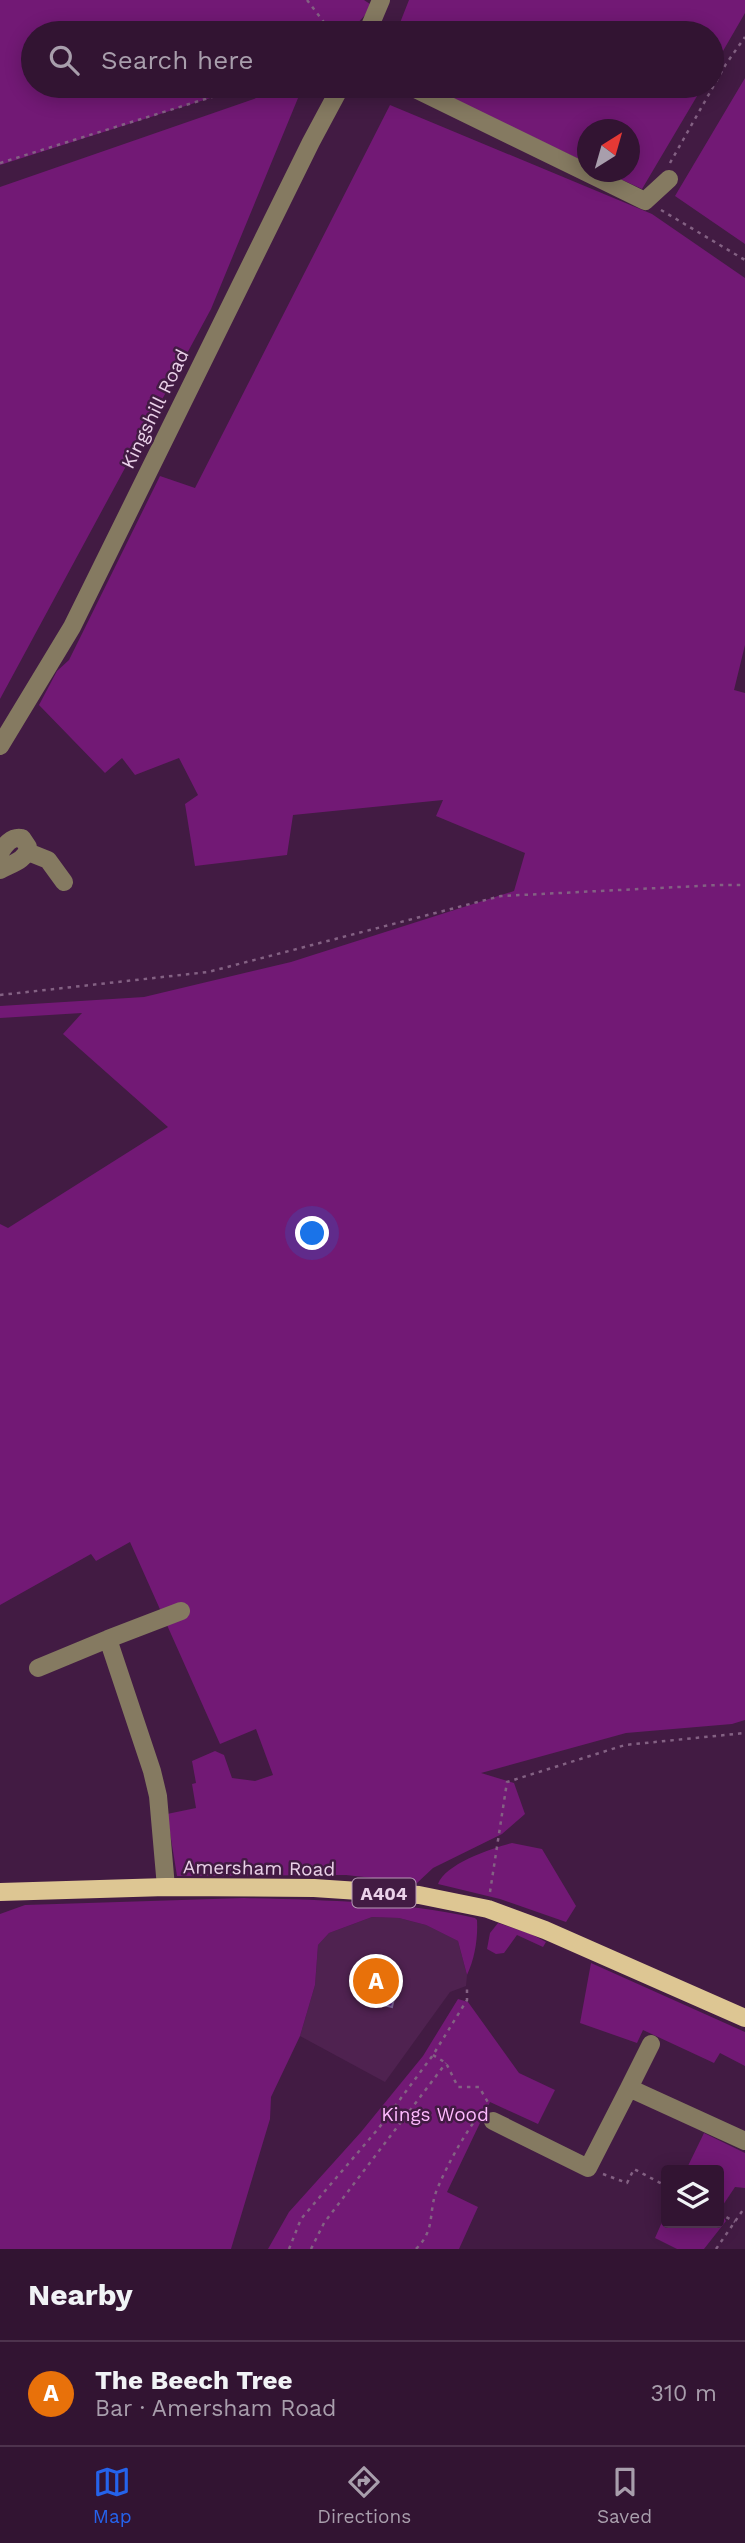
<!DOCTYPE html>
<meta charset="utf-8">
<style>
:root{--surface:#321432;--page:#3a1d3a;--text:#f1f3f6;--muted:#a89eac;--line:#4d334d;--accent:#2563eb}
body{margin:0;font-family:"Work Sans",sans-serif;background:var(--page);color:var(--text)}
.controls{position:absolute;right:21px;bottom:21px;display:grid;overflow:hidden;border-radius:7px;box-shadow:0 4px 18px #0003}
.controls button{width:63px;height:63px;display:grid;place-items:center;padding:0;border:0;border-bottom:2px solid var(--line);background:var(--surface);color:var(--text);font:35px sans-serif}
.compass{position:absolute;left:577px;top:119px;width:63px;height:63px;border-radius:50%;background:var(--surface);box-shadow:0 4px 18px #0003;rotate:37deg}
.you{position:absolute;left:313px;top:1234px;width:24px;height:24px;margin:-18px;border:5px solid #fff;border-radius:50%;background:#1a73e8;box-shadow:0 0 0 10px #1a73e833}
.badge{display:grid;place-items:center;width:46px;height:46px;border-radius:50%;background:var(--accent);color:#fff;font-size:23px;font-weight:700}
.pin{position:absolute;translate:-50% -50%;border:4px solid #fff;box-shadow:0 2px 7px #0006}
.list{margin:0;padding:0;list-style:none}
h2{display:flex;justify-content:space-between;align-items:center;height:91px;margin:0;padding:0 28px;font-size:30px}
h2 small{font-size:23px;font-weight:400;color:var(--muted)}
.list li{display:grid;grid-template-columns:46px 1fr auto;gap:21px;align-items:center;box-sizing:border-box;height:105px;padding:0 28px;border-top:2px solid var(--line)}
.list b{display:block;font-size:26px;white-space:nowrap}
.list p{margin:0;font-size:23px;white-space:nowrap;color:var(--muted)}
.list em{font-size:23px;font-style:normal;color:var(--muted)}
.icon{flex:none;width:38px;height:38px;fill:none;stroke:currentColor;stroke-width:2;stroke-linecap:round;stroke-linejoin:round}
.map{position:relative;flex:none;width:745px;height:2249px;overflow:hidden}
.search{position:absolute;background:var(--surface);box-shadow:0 4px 18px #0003;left:21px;right:21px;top:21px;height:77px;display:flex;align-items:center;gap:18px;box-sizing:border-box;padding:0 24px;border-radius:38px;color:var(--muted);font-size:26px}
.sheet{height:196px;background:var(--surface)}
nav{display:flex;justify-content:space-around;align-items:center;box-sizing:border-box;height:98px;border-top:2px solid var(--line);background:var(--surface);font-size:19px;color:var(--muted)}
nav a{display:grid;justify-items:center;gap:4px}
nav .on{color:var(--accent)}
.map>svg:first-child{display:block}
</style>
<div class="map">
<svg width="745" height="2249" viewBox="0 0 745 2249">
<rect width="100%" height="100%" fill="#421b43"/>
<!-- built -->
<path fill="#4f2250" d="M372,1917L399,1918L426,1925L458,1941L467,1975L466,1986L450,1992L385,2082L300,2036L315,1985L318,1945L329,1933Z"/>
<!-- green -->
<path fill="#721975" d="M0,0H364L373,6L349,33H33V86H248L0,165Z
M409,0H745V13L712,70V33H396Z
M745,78V244L675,196Z
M291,86H303L211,309L0,699V187Z
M426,86H703L642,189L605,172H630V130H588L587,163Z
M390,105L652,214L745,278V645L734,690L745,693V1720L732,1724L626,1733L481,1773L514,1783L525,1814L502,1834L433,1868L417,1883L346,1875L177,1876L167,1814L196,1808L192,1784L196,1783L192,1761L215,1751L224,1755L232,1778L255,1781L273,1775L256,1729L220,1744L130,1542L96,1561L91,1554L0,1605V1224L8,1228L168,1127L63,1034L82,1013L0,1018V1006L144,997L291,962L514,891L525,853L436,816L443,800L293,815L287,855L195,866L185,804L198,795L179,758L135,775L122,758L105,773L39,705L57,671L69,660L160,476L195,488Z
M512,1843L542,1849L576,1906L566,1922L500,1899L438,1884C445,1864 492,1848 512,1843Z
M244,1898C321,1900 400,1901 475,1918L477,1920C478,1938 475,1958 467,1975L458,1941L426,1925L399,1918L372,1917L329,1933L318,1945L315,1985L300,2036L271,2097L270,2119L231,2249H0V1914L25,1905Z
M498,1923L531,1934L546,1942L543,1947L517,1935L504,1953L496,1954L487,1949L490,1933Z
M591,1963L745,2032V2066L720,2053L714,2063L643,2030L637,2043L580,2023Z
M458,1999L468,2002L519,2073L555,2090L538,2124L490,2102L447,2192L478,2207L459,2249H268L289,2212L361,2132L423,2056Z
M704,2133L745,2153V2188L735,2187L719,2211L726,2221L704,2249H677L655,2238L666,2213V2223H719V2170H686Z"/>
<!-- building -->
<path fill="#561582" stroke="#82689d" stroke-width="2" d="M367,1965L400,1972L392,2007L359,1999L361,1990L351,1988L355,1972L360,1974L361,1969L366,1970Z"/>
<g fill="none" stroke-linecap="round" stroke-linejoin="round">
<!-- path -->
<path stroke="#836183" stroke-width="2.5" stroke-dasharray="3.5 5" stroke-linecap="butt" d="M307,0L332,33
M0,163L247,86
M670,163L726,64L745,37
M661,210L745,260
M0,995L208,972L501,896L718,885H745
M490,1892L507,1782L625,1745L745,1733
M433,2055L446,2063L458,2087H479L489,2104
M603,2174L627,2183L634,2169L666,2186
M719,2213L735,2222
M289,2249L301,2219L378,2129L433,2055L467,2000V1988
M311,2249L324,2223L446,2063
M416,2249C437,2228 427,2212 438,2187C448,2164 461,2140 476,2119
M716,2249L745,2207"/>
<!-- minor -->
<path stroke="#857a61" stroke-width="18" d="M367,33L381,0
M409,86L645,201L669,179
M0,746L72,627L311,142L341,86
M28,852L48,860L64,882
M0,853C5,845 11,836 22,838L28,847C27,860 11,864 0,870
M38,1668L108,1639
M166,1887L158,1796L152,1771L108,1639L181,1611
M629,2088L651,2044
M493,2121L588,2168L629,2088L745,2141"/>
<!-- major -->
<path stroke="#ddc693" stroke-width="18" d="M0,1892L166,1887L314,1888L419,1895L488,1909L545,1930L745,2018"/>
</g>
<g text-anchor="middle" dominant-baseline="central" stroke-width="5" stroke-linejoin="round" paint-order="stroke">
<!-- shield labels -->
<rect fill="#421b43" stroke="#b89ab7" stroke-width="2" x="352.5" y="1878.5" width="63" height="29" rx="5"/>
<g font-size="18" font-weight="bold" fill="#ead1e9">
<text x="384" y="1893">A404</text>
</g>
<!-- street labels -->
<g font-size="19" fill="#ead1e9" stroke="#421b43">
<text transform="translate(155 409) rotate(-64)">Kingshill Road</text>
<text transform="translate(259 1868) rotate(1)">Amersham Road</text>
</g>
<!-- park labels -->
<g font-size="19" fill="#ffbaff" stroke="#421b43">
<text x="435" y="2114">Kings Wood</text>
</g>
</g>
</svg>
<div class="controls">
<button><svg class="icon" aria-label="layers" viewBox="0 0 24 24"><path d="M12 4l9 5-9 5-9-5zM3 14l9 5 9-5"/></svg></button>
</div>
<svg class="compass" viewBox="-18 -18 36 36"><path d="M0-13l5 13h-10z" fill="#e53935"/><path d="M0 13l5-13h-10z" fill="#a89eac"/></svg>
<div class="you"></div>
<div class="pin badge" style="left:376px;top:1981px;background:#e8710a">A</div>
<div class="search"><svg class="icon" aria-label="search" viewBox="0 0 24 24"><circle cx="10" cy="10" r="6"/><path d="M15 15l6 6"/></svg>Search here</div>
</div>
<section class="sheet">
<h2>Nearby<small></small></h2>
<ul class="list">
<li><span class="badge" style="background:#e8710a">A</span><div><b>The Beech Tree</b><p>Bar · Amersham Road</p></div><em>310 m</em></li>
</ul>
</section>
<nav>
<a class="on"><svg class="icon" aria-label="map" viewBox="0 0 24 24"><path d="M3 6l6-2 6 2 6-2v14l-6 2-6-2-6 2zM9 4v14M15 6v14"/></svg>Map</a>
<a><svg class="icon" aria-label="directions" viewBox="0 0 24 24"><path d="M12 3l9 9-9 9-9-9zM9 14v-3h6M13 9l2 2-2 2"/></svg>Directions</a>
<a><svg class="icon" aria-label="saved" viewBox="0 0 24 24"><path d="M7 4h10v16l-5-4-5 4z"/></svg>Saved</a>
</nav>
